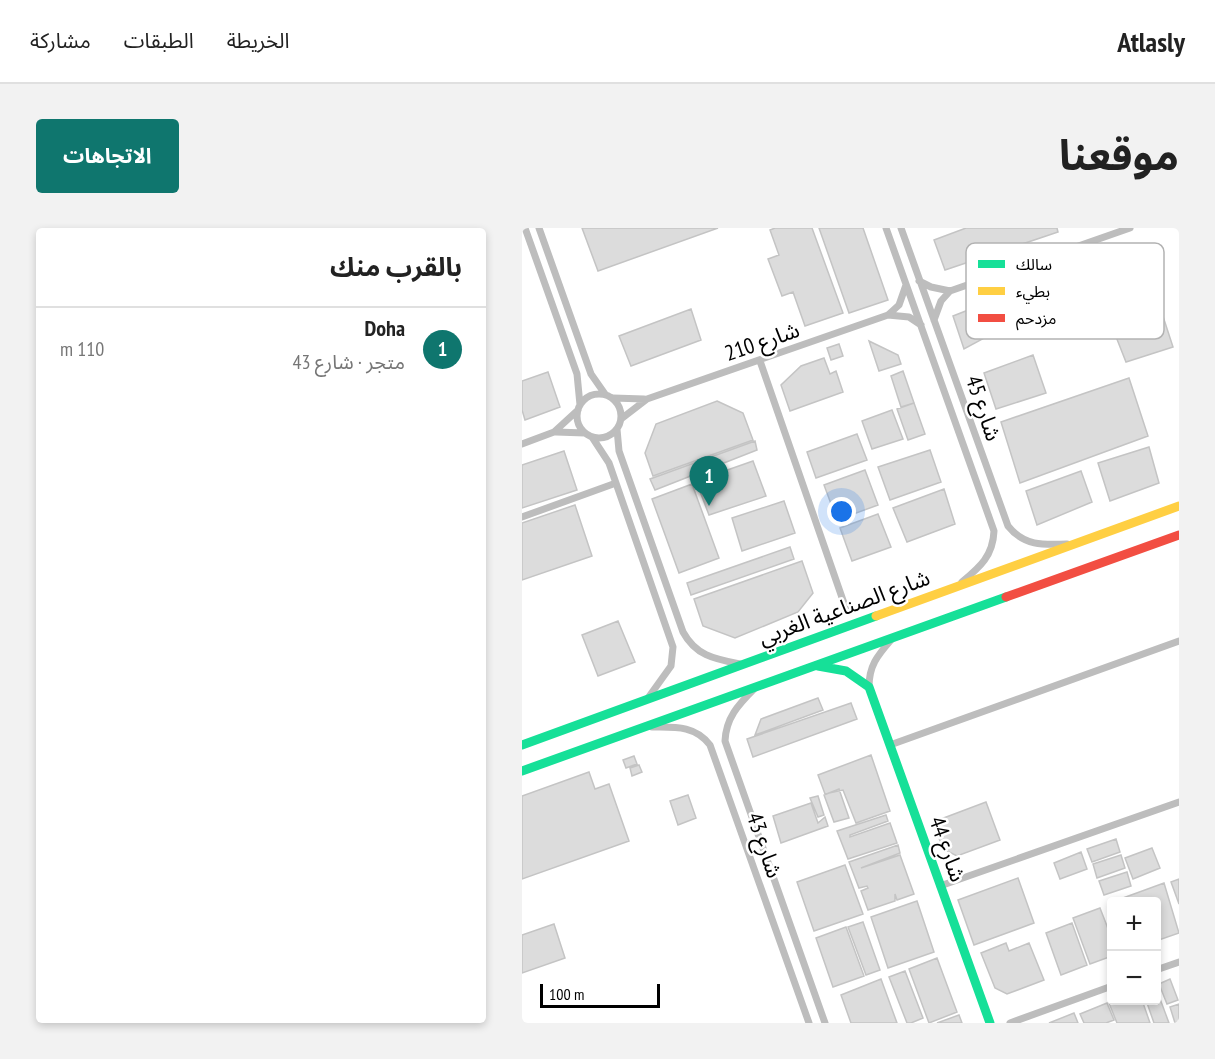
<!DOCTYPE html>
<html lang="ar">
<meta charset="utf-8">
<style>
:root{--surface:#fff;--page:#f2f2f2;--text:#222;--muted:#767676;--line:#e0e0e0;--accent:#0f766e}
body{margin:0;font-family:"PT Sans Narrow","Noto Sans Arabic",sans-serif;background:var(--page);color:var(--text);direction:rtl}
.controls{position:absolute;right:18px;bottom:18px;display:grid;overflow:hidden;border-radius:6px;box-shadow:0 3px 9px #0003}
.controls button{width:54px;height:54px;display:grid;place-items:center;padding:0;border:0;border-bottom:2px solid var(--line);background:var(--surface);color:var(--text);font:30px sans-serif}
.scale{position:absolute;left:18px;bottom:15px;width:120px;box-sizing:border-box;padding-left:6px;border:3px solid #000;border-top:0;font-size:16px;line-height:21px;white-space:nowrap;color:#000;-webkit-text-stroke:4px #fff;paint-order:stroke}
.you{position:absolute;left:320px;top:284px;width:21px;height:21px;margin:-15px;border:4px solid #fff;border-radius:50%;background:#1a73e8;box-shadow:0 0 0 9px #1a73e833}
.badge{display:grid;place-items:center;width:39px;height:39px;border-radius:50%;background:var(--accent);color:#fff;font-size:20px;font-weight:700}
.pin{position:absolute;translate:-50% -50px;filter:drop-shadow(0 2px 3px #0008)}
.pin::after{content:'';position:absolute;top:32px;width:21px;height:18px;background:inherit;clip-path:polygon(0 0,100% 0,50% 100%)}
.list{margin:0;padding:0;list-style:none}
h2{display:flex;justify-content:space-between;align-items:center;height:78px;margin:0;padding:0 24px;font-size:26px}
h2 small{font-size:20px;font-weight:400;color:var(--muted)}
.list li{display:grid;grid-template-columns:39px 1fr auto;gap:18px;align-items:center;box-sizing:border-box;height:84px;padding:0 24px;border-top:2px solid var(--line)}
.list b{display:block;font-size:22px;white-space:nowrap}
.list p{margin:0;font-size:20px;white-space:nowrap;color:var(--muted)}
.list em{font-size:20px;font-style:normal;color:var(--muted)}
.map{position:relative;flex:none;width:657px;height:795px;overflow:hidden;direction:ltr;border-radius:6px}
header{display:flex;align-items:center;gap:36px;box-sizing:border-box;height:84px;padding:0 30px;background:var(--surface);border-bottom:2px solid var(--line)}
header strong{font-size:28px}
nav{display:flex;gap:33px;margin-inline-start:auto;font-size:21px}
.intro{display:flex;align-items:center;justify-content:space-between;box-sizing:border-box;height:144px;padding:0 36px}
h1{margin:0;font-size:42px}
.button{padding:15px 27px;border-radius:6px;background:var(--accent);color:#fff;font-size:21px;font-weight:700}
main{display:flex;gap:36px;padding:0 36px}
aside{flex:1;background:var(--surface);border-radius:6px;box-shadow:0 3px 9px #0003}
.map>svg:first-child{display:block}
</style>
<header>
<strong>Atlasly</strong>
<nav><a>الخريطة</a><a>الطبقات</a><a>مشاركة</a></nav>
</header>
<div class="intro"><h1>موقعنا</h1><a class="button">الاتجاهات</a></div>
<main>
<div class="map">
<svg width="657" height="795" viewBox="0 0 657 795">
<rect width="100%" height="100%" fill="#fff"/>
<!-- building -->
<path fill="#dcdcdc" stroke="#c4c4c4" stroke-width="1.5" d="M60,0H196L76,43Z
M253,0H290L321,85L283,98L271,64L260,68L246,31L257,27L248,2Z
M297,0H341L366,72L327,85Z
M444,0H535L536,4L423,42L412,12Z
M492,64L499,76L459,93L466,108L442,121L431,88Z
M636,73L651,119L604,134L587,91Z
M169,81L179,112L109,138L97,108Z
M347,113L376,127L379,136L357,143Z
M317,116L321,128L309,132L305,120Z
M511,127L524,165L474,181L462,145Z
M302,130L308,146L314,143L321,164L268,183L259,157L279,138Z
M381,143L392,175L379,179L369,148Z
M26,144L38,179L3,192L0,182V153Z
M607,150L626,208L498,255L479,194Z
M195,173L221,185L231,212L131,248L123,225L134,196Z
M392,175L403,206L386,212L375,181Z
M370,182L381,211L350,221L340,193Z
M335,206L345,232L294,250L285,224Z
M233,213L235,222L133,262L128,251Z
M627,219L637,255L588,273L576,235Z
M408,222L419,254L368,272L356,239Z
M42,223L55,262L0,280V237Z
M231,233L244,268L187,287L174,253Z
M343,242L356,277L315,292L302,257Z
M559,243L570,274L515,297L504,263Z
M170,256L197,330L157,345L130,271Z
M422,261L433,296L385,314L371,280Z
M262,273L273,305L220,323L210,290Z
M53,277L70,328L0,352V295Z
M356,286L369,319L330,333L318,300Z
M268,319L272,331L169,367L165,355Z
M280,333L291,365L276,384L213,410L181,398L172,371Z
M96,393L113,434L76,448L60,407Z
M296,470L301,482L233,507L239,491Z
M329,475L335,491L231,529L225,511Z
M349,527L368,583L334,595L321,562L303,566L296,547Z
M112,528L115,536L104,540L101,532Z
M117,537L120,544L110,548L108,540Z
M67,544L73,561L87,556L107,613L0,651V568Z
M317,561L327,590L312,594L302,567Z
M166,567L174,590L156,597L148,573Z
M296,568L302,587L296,589L288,570Z
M464,574L478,612L435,628L421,621L411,594Z
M289,575L296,595L303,589L306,598L259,615L251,588Z
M364,587L366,593L328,607V609L368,595L375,615L326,631L315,603Z
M594,611L598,624L570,634L565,621Z
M376,617L378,625L339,640L378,627L392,666L375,672L373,666V673L346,682L339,663L346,660L345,658L337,660L327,634Z
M630,620L638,640L611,651L603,630Z
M559,624L565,641L538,651L532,635Z
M599,627L603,640L575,650L571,636Z
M323,637L341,686L292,703L275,654Z
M605,644L609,658L582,667L577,653Z
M496,650L512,695L452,717L436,672Z
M657,651V676L649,654Z
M642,655L657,705L634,713V674H590Z
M395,673L412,724L366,740L349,689Z
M578,680L590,711V728L568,736L551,690Z
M341,694L358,742L344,747L326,699Z
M550,695L565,737L539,747L524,705Z
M32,696L43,730L0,745V707Z
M324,699L342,748L311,759L294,710Z
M484,715L487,723L507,715L522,752L485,766L473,760L459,725Z
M415,730L435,784L407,795L387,741Z
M383,743L401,790L389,795H385L367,749Z
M359,751L375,795H329L319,767Z
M648,751L656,772L645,776L637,756Z
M634,760L647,795H632L624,772H634Z
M594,772H620L628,795H595L587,775Z
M585,775L592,792L584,795H562L558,786Z
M657,776V795H653L648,779Z
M552,785L556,795H527Z
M437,787L440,795H415Z"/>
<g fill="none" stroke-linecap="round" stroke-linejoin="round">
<!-- street -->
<path stroke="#bdbdbd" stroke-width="7" d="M3,0L55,146L58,177
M17,0L69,146L83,166
M364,0L472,303C471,328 458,339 440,354
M379,0L486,298C502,318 521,317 545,316
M397,53L409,59L428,63L608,0
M366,87L387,89L399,97
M412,92L419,73L428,63
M238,133L324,381
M55 188a22 22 0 1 1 44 0a22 22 0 1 1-44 0Z
M91,170L122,171
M99,191L125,171L366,87L377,77L384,57
M95,201L97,223L161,404C174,428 193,431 218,436
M34,204L63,205
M70,209L87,235L151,419L149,438L126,470
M0,216L32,204L56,182
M0,289L94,255
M347,459C347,438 355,428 369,412
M232,461C216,477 204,490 203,513L303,795
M130,499C152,499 173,497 188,517L287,795
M368,517L657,413
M418,658L657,574
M634,742L657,734
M488,795L590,758"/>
<!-- fast -->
<path stroke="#16e098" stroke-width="9" d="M296,438L324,443L347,459L468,795
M0,517L354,388
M0,543L484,369"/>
<!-- slow -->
<path stroke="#ffcf43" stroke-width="9" d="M354,388L657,278"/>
<!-- jam -->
<path stroke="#f24e42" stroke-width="9" d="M484,369L657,307"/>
</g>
<g text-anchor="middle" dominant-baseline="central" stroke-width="5" stroke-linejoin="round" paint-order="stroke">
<!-- street labels -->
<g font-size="22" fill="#000" stroke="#fff">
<text transform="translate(240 113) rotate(-19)">شارع 210</text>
<text transform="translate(462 180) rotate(71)">شارع 45</text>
<text transform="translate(322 379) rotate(-20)">شارع الصناعية الغربي</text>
<text transform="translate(243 617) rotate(71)">شارع 43</text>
<text transform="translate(426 621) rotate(70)">شارع 44</text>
</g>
</g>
<!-- legend -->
<rect x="444" y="15" width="198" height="96" rx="9" fill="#fff" stroke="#b2b2b2" stroke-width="1.5"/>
<rect x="456" y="32" width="27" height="8" fill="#16e098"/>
<rect x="456" y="59" width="27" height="8" fill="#ffcf43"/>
<rect x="456" y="86" width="27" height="8" fill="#f24e42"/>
<g font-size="16" fill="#000">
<text x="494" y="42">سالك</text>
<text x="494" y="69">بطيء</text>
<text x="494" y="96">مزدحم</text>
</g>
</svg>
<div class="controls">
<button>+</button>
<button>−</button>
</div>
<div class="scale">100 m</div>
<div class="you"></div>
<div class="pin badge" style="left:187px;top:278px">1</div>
</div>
<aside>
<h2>بالقرب منك<small></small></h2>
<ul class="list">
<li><span class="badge">1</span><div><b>Doha</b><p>متجر · شارع 43</p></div><em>110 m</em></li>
</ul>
</aside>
</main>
